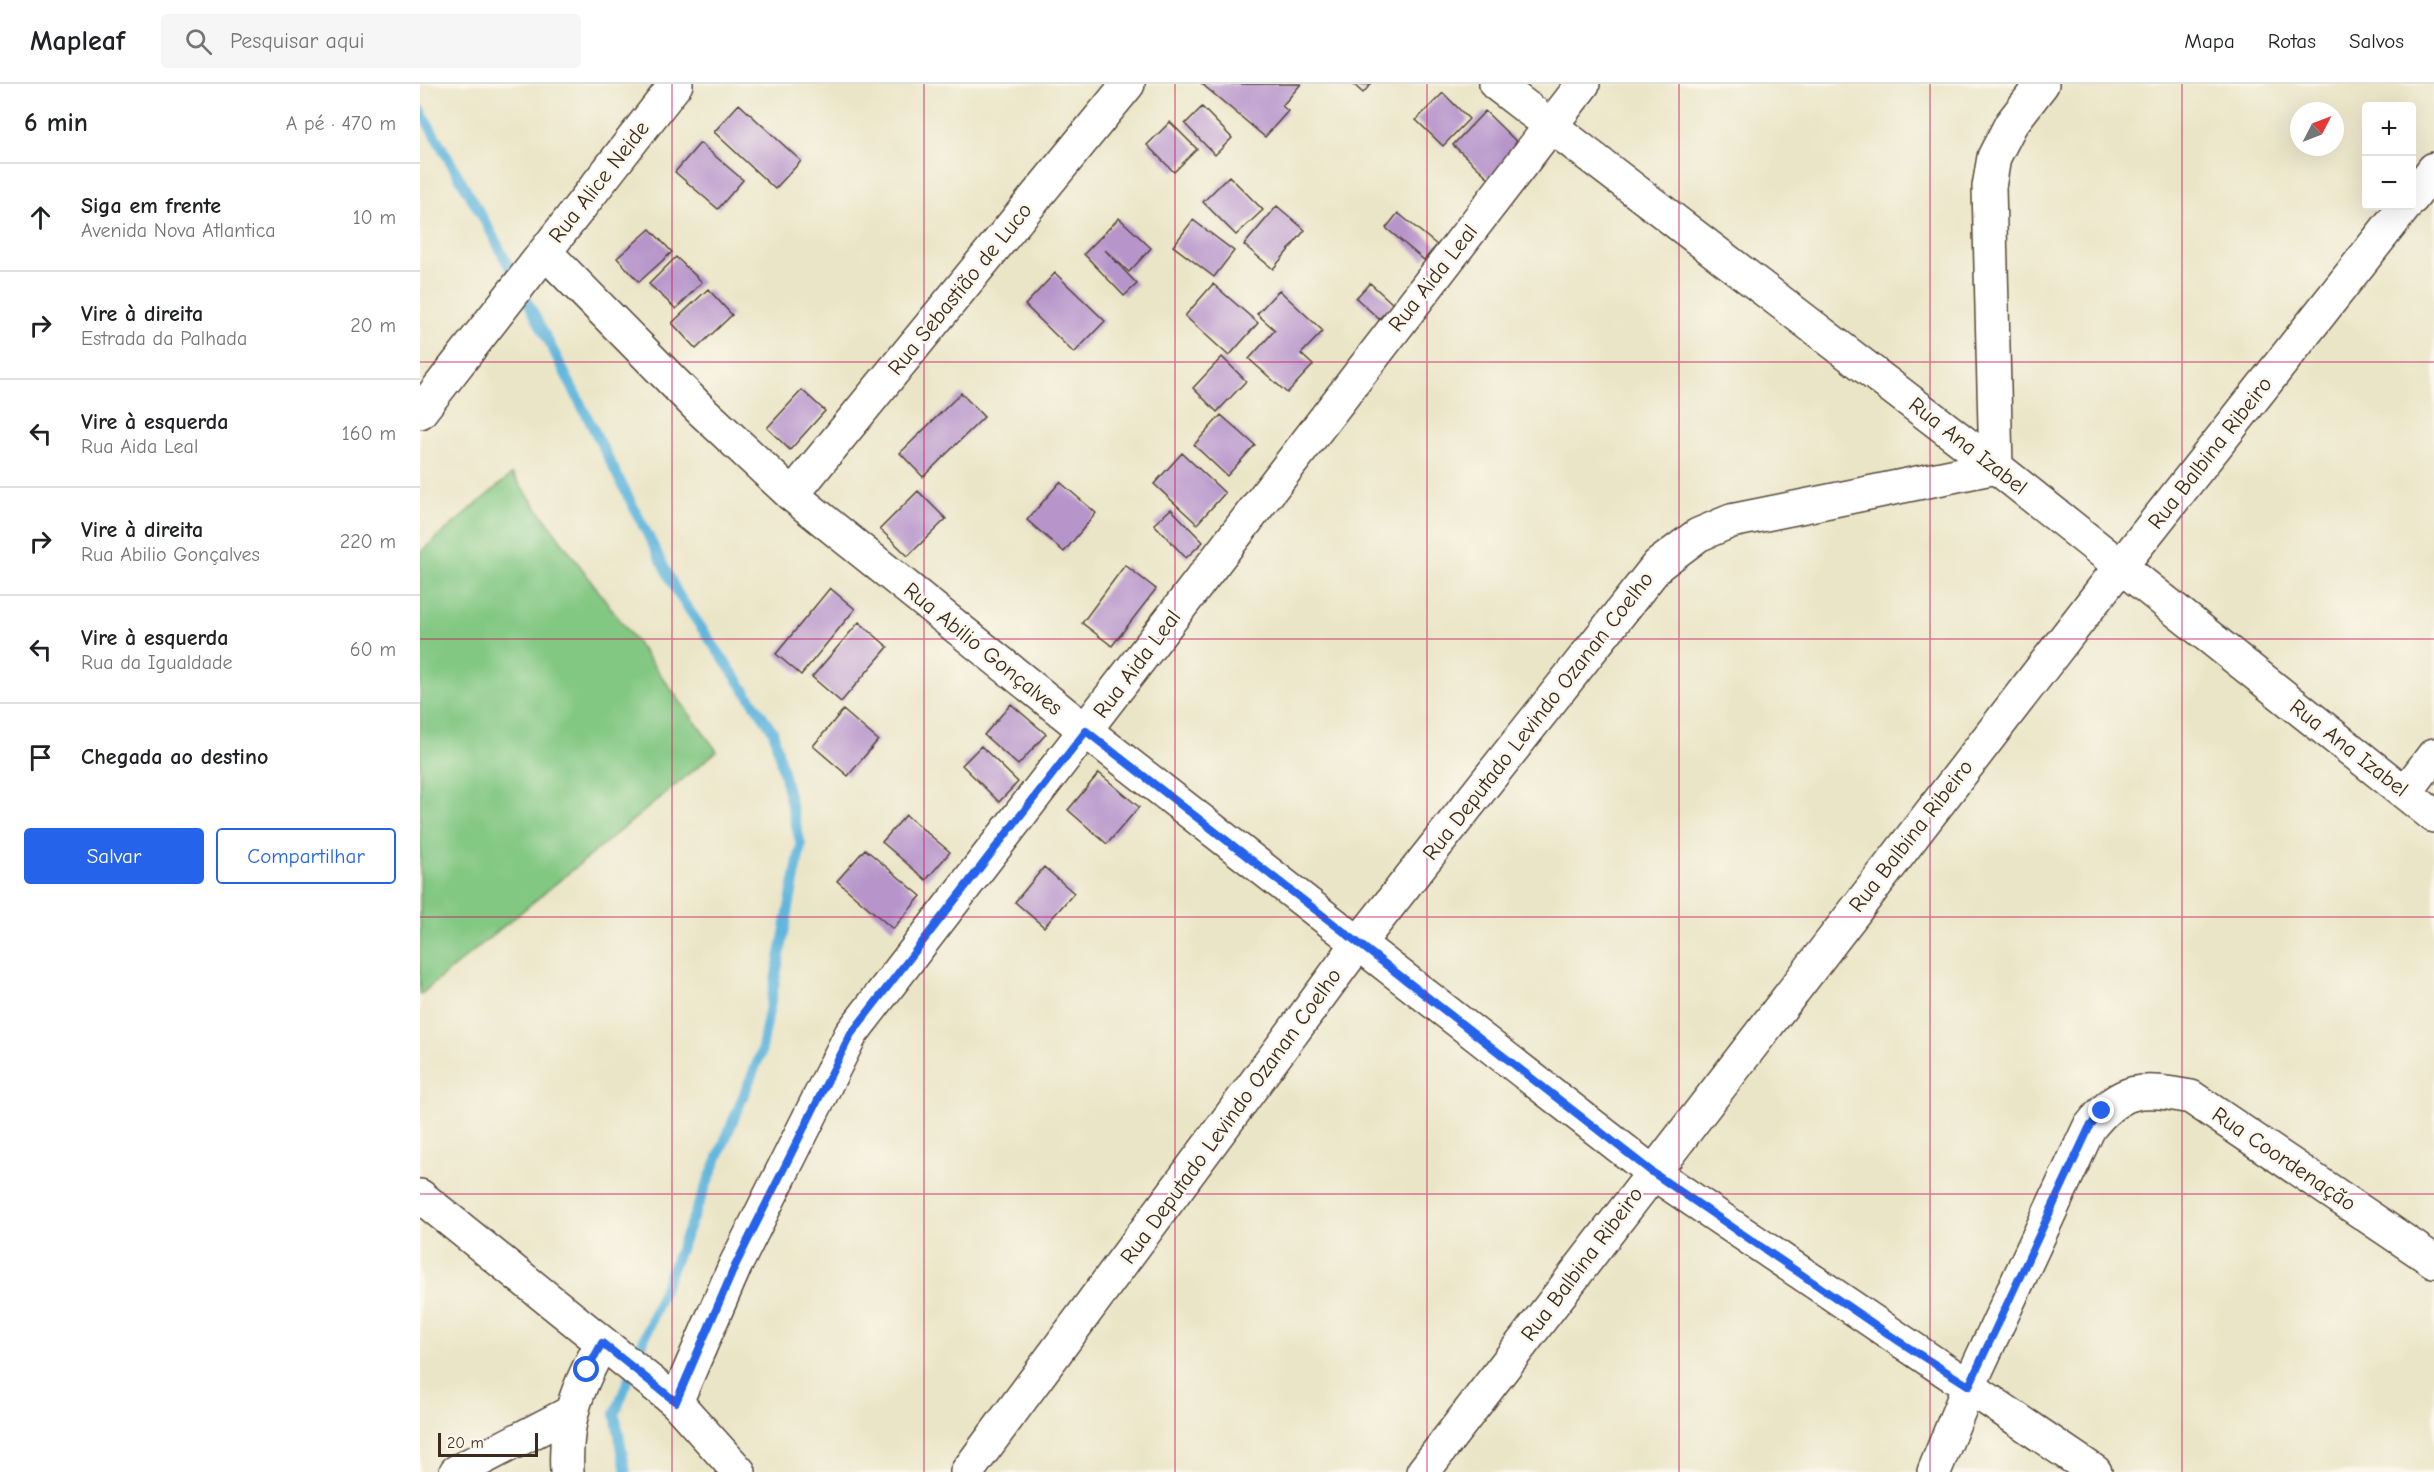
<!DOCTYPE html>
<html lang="pt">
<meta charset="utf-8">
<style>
:root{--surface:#fff;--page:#f6f6f6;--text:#202124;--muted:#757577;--line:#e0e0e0;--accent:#2563eb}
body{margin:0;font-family:"Comic Neue",sans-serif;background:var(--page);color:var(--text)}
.controls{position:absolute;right:18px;top:18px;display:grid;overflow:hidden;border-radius:6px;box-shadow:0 6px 24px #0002}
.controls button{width:54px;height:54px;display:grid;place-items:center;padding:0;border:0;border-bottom:2px solid var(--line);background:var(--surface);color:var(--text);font:30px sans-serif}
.compass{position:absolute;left:1870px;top:18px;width:54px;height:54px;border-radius:50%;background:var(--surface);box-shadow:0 6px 24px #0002;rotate:48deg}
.scale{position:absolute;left:18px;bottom:15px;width:100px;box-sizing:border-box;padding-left:6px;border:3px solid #3b2a1e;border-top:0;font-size:16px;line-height:21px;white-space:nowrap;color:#3b2a1e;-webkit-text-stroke:4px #fbf7ec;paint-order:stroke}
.stop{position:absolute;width:18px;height:18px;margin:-14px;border:4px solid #2563eb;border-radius:50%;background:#fff}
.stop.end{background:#2563eb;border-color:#fff;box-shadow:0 2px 6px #0008}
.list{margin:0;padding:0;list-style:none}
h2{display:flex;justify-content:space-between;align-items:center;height:78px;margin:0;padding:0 24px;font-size:26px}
h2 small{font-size:20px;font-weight:400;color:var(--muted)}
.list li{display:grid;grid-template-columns:39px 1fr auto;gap:18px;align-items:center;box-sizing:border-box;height:108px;padding:0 24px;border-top:2px solid var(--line)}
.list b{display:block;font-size:22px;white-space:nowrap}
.list p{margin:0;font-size:20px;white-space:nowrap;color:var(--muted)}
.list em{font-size:20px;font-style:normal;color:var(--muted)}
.actions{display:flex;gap:12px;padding:18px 24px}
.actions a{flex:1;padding:14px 0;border:2px solid var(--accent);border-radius:6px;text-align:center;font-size:21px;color:var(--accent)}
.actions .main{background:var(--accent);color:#fff}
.icon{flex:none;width:33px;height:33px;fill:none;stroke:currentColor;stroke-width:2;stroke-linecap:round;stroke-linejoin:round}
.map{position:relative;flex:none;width:2014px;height:1388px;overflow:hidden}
header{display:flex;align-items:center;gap:36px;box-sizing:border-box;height:84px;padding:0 30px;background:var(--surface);border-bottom:2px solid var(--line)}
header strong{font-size:28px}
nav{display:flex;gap:33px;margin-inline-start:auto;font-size:21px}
.search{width:420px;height:54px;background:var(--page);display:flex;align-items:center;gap:15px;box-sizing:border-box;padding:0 21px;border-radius:6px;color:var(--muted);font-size:22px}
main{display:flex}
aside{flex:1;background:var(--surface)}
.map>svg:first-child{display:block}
</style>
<header>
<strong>Mapleaf</strong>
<div class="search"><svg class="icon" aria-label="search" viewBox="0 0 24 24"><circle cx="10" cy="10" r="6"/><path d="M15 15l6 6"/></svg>Pesquisar aqui</div>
<nav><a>Mapa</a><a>Rotas</a><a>Salvos</a></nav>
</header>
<main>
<aside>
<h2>6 min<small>A pé · 470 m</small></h2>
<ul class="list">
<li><svg class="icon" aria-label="ahead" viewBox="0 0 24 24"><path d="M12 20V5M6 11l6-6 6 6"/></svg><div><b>Siga em frente</b><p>Avenida Nova Atlantica</p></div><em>10 m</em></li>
<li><svg class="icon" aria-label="right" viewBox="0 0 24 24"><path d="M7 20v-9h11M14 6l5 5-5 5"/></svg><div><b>Vire à direita</b><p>Estrada da Palhada</p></div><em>20 m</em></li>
<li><svg class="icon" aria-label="left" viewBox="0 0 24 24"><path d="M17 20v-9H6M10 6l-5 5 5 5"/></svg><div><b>Vire à esquerda</b><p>Rua Aida Leal</p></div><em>160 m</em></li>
<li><svg class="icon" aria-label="right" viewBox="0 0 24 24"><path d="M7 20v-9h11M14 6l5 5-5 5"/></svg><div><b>Vire à direita</b><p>Rua Abilio Gonçalves</p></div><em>220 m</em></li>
<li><svg class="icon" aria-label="left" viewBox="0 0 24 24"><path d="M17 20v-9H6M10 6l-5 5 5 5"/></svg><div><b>Vire à esquerda</b><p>Rua da Igualdade</p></div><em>60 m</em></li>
<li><svg class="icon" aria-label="arrive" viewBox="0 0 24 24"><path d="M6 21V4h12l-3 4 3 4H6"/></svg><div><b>Chegada ao destino</b></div></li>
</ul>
<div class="actions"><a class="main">Salvar</a><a>Compartilhar</a></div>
</aside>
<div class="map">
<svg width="2014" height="1388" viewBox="0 0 2014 1388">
<rect width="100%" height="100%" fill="#fbf7ec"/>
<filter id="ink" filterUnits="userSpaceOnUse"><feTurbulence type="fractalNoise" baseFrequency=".0167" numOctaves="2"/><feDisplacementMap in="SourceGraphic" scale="12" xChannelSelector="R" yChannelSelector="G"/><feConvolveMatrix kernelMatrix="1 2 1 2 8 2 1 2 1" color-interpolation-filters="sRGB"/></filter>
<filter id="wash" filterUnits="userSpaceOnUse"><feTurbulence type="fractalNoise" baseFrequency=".008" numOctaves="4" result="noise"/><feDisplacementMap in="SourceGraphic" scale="24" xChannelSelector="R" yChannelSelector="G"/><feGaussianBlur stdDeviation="1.35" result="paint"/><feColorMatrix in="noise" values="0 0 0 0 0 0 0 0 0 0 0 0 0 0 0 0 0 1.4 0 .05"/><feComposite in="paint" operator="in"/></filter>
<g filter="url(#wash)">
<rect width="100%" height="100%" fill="#ebe5c7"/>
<!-- green -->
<path fill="#82c782" stroke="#5e7850" stroke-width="1.5" d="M92,390L297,667L0,911V468Z"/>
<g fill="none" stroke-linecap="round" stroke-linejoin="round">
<!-- stream -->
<path stroke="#60b6dd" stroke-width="10" d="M0,26L67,141L131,262L258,510L353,647L381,761L341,969L239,1216L195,1330L206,1388"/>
</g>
<g id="blocks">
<!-- building -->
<path fill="#b795cb" d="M782,0H881L862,22L868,27L845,53Z
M933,0H951L943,9Z
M1023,9L1049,35L1023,62L996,36Z
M319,20L381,77L355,105L294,48Z
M782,23L812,54L795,71L765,40Z
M1065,27L1104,65L1072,97L1033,61Z
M750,38L777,65L754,88L727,61Z
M280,59L323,96L298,125L255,88Z
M809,92L843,126L816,151L783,118Z
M857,122L885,146L853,185L824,161Z
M978,129L1017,161L1004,176L966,144Z
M699,134L731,164L709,188L685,166L717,200L704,212L664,170Z
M773,136L814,167L794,193L753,162Z
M230,145L252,168L219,198L197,174Z
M256,173L282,198L256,225L229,200Z
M635,189L685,237L654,269L605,221Z
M950,199L973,220L959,235L936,214Z
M793,200L838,239L809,272L765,232Z
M288,205L312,231L276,265L252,239Z
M859,206L903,247L881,270L893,281L867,309L829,275L855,246L837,230Z
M802,273L826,297L797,328L773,304Z
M382,306L405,327L370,366L347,344Z
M541,309L564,333L503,393L480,369Z
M801,331L835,361L807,392L774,361Z
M762,369L805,409L777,440L734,400Z
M640,398L676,429L644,468L607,436Z
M498,407L526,435L488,472L460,445Z
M751,425L783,458L766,474L734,440Z
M705,481L736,505L692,562L662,539Z
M410,504L435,525L381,591L356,570Z
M439,538L468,563L421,618L392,593Z
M591,620L626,650L598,681L564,651Z
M423,626L458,656L428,692L393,662Z
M561,662L598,698L579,718L542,681Z
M679,689L719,723L687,760L648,726Z
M486,731L530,768L506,796L462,758Z
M445,765L501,812L473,845L417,797Z
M624,783L654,809L624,843L595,818Z"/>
</g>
</g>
<g filter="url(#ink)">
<use href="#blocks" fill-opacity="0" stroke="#554637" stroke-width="1.5"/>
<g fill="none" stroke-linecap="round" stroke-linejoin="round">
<defs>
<path id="minor" d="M1076,0L1576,383L2014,732
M1992,114L2014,85
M125,168L281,326L372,411L666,647L1232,1088L1675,1388
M0,328L256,0
M372,411L708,0
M1985,709L2014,671
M256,1318L315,1182L431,950L1163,0
M36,1388L150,1329
M147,1388C144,1336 157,1304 182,1259
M547,1388L938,860L1238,481L1278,451L1311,437L1576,383L1569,103L1574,73L1591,40L1622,0
M1003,1388L1700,483L1985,122
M1514,1388L1549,1302L1669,1044C1702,1002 1722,1004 1771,1013L2014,1177"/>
<path id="major" d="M0,1112L256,1318L319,1388"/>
</defs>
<!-- minor casing -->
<use href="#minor" stroke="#554637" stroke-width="36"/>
<!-- major casing -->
<use href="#major" stroke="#554637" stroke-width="36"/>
<!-- minor -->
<use href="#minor" stroke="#fff" stroke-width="33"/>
<!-- major -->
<use href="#major" stroke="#fff" stroke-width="33"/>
</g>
</g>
<g fill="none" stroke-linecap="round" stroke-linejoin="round" filter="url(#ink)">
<!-- route -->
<path stroke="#2563eb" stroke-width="8" d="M167,1286L182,1259L256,1318L315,1182L431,950L666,647L1232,1088L1480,1258L1549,1302L1669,1044L1682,1027"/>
</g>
<!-- grid -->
<path fill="none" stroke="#c2185b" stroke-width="1.5" stroke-opacity="0.55" d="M252,0V1388M504,0V1388M755,0V1388M1007,0V1388M1259,0V1388M1510,0V1388M1762,0V1388M0,278H2014M0,555H2014M0,833H2014M0,1110H2014"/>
<g text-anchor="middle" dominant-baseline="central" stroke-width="5" stroke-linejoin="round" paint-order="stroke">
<!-- street labels -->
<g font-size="22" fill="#3b2a1e" stroke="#fbf7ec">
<text transform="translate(179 98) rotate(-52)">Rua Alice Neide</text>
<text transform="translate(1013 194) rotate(-52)">Rua Aida Leal</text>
<text transform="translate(540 205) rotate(-51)">Rua Sebastião de Luco</text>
<text transform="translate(1548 362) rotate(38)">Rua Ana Izabel</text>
<text transform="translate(1790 369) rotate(-52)">Rua Balbina Ribeiro</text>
<text transform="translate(563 565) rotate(39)">Rua Abilio Gonçalves</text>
<text transform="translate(717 580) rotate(-53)">Rua Aida Leal</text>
<text transform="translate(1118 632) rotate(-52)">Rua Deputado Levindo Ozanan Coelho</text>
<text transform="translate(1929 664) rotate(38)">Rua Ana Izabel</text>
<text transform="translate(1491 752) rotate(-52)">Rua Balbina Ribeiro</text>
<text transform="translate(811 1032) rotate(-54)">Rua Deputado Levindo Ozanan Coelho</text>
<text transform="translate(1864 1075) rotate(34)">Rua Coordenação</text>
<text transform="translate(1162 1180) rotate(-53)">Rua Balbina Ribeiro</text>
</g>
</g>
</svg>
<div class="controls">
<button>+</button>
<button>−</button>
</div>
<svg class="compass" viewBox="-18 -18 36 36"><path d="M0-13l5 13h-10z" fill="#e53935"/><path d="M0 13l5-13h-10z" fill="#757577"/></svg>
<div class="scale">20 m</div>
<div class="stop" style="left:167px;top:1286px"></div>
<div class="stop end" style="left:1682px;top:1027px"></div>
</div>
</main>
